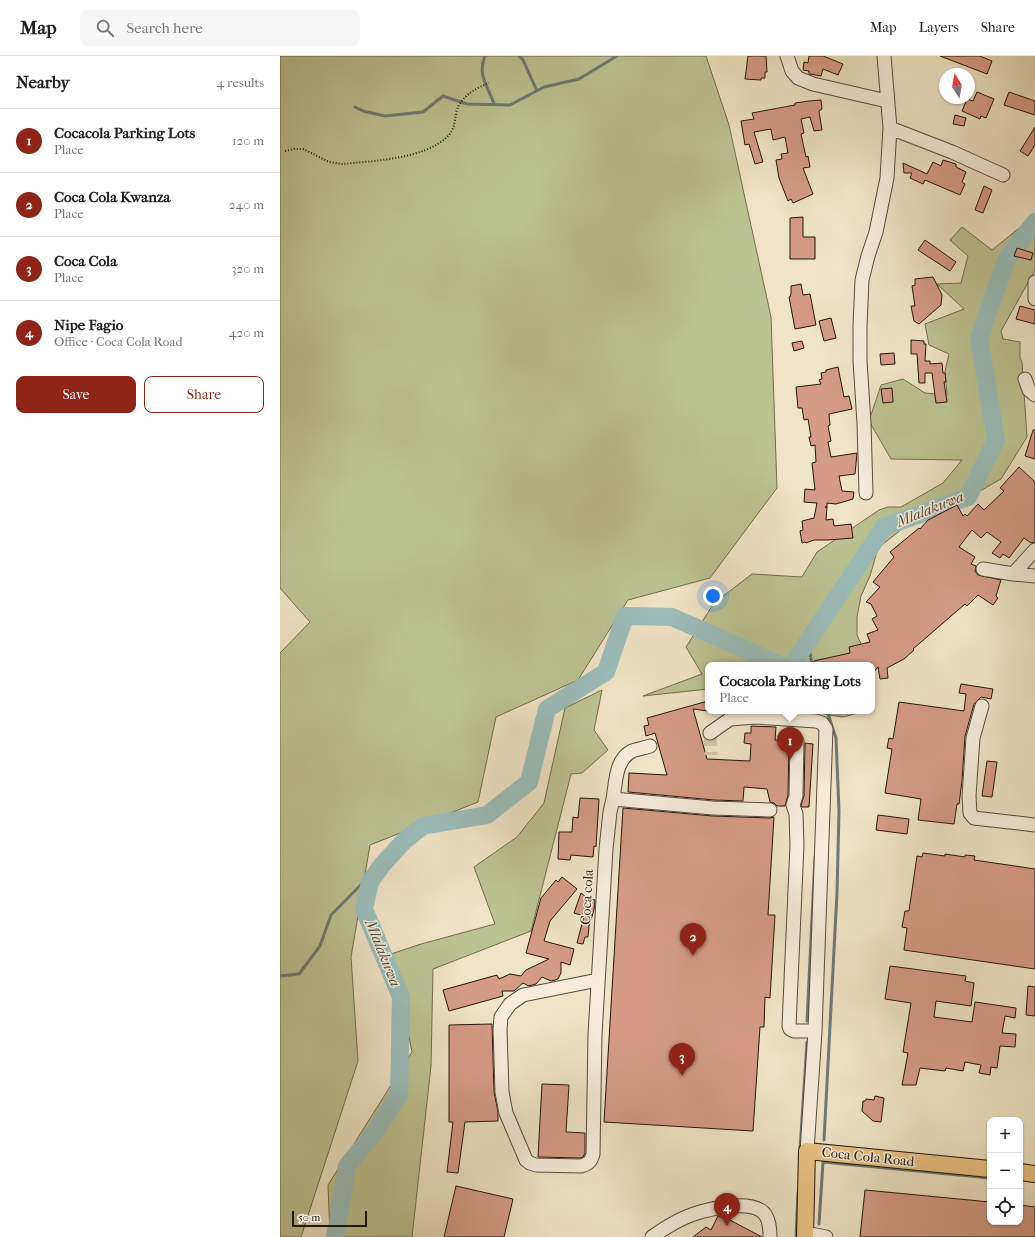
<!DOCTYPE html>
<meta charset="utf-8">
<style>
:root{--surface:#fff;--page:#f6f6f6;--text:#202124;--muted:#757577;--line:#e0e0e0;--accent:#8f2418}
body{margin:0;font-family:"IM FELL French Canon",serif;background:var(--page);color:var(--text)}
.controls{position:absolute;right:12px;bottom:12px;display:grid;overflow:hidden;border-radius:8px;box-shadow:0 1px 3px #0004}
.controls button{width:36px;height:36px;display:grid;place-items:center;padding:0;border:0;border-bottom:1px solid var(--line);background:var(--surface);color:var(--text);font:20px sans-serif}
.compass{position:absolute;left:659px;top:12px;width:36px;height:36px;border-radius:50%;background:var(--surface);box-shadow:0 1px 3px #0004;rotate:349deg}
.scale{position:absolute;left:12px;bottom:10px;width:75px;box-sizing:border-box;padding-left:4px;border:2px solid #261508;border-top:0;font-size:11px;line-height:14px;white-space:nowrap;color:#261508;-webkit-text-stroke:3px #f5edda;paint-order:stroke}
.you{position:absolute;left:433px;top:540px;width:14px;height:14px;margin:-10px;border:3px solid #fff;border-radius:50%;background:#1a73e8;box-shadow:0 0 0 6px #1a73e833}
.badge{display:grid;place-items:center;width:26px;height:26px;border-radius:50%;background:var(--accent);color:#fff;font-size:13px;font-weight:700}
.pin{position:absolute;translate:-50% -33px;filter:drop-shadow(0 1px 2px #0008)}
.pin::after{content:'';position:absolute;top:21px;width:14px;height:12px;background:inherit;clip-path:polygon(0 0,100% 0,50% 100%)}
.popup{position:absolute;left:425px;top:606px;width:170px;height:52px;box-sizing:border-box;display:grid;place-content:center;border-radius:8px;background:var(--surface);filter:drop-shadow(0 1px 3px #0005);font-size:13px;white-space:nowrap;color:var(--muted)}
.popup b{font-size:15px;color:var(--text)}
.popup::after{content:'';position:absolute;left:50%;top:100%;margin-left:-8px;border:8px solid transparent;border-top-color:var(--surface)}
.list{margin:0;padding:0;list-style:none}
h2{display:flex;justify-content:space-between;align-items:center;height:52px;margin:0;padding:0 16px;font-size:17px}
h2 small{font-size:13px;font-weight:400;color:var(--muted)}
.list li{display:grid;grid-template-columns:26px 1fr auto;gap:12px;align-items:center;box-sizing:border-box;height:64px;padding:0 16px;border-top:1px solid var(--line)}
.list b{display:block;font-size:15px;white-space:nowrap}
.list p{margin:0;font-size:13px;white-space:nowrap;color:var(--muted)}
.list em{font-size:13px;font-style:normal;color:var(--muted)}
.actions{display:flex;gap:8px;padding:12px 16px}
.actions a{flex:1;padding:9px 0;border:1px solid var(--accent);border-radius:8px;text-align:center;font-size:14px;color:var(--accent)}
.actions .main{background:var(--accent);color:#fff}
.icon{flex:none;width:22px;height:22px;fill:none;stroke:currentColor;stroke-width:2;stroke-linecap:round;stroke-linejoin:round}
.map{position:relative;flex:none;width:755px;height:1181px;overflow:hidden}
header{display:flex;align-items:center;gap:24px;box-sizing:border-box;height:56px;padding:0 20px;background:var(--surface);border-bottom:1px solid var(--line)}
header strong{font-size:19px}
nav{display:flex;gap:22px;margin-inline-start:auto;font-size:14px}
.search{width:280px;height:36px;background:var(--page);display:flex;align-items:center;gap:10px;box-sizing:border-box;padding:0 14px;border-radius:8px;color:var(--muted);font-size:15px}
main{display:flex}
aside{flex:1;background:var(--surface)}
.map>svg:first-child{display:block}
</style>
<header>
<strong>Map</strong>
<div class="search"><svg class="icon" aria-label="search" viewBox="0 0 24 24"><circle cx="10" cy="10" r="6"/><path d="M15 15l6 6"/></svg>Search here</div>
<nav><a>Map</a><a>Layers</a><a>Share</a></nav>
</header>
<main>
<aside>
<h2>Nearby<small>4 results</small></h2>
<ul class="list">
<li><span class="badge">1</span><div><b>Cocacola Parking Lots</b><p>Place</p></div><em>120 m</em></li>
<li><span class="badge">2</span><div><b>Coca Cola Kwanza</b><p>Place</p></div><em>240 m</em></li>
<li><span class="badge">3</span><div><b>Coca Cola</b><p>Place</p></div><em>320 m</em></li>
<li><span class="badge">4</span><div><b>Nipe Fagio</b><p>Office · Coca Cola Road</p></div><em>420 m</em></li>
</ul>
<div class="actions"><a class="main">Save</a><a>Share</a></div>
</aside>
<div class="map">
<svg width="755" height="1181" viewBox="0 0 755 1181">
<rect width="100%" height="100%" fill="#efe4c6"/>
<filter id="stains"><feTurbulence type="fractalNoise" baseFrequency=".005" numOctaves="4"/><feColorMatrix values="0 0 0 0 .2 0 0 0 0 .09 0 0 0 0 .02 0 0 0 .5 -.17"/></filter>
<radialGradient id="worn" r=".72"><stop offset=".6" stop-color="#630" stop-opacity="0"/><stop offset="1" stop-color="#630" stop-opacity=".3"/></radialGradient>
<!-- green -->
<path fill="#bcc393" stroke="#716c4e" d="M0,0H426L449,69L491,261L497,432L430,522L348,544L298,624L216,661L198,746L90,789L71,901L78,1005L21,1181H0V597L30,566L0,532Z
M748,165L755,173V214L721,275L723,283L740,286V302L742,306L747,381L721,423L693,439L685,446L667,450L643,460L622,473L598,492L590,520L581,540L577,561V579L591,609H428V633L363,640L422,618L406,591L434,547L472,518L522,521L537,496L599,454L608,451H621L663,427L682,404L611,403L589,365L601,329L623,323L645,337L667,339L665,315L669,298L649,289L645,268L684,253L657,228L681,227L688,200L670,184L682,171L712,194Z
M322,634L314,674L328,694L302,717L291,718L251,875L153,913L151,1010L132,1181H50L48,1129L132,996L121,941L99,902L141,888L215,868L194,811L237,781L264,747L285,652Z
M526,655H585L563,661Z"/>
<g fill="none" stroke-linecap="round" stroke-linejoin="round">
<!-- stream -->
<path stroke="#6c7a73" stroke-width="3" d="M205,0C197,20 208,30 214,48
M239,0L243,4L257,35
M75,51L83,55L105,60L143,56L163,40L187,48L230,49L264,31L299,23L337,0
M528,584L532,609
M0,920L19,918L40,890L51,859L124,785
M527,965L535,801
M544,1084L557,837L559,755L556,682L547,655
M520,1093L527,986
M539,1168L543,1106L710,1122
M516,1181L518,1137"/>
<!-- river -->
<path stroke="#9bbebb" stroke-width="18" d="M512,609L604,471L688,441L716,384L699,282L727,202L755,166
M55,1181L58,1166L67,1110L94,1077L119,1039L121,941L84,853L90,826L102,809L124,785L143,770L207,759L249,726L267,653L326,616L345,560L392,561L500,609"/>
</g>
<!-- building -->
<path fill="#d59b87" stroke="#261508" d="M468,0H486L487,16H485V22H481V24L465,23Z
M529,0H543L563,8L558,19L543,13L541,20L530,18H529V15L523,14L524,6L528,7Z
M660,0H700L712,5L707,18Z
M697,36L714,43L706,62L701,60L700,63L682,55L687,43L693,45Z
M729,36L755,45V59L724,49Z
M541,44L542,53L539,55L542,74L534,75L530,61L521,63L524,77L521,78L526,101L528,100L530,111L523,112L533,138L513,147L511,143L508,145L499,122L496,104L502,103L501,98L508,97L505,81L493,84L491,73L474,76L483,106L475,108L469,88L465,89L461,65L474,63L472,57L515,49V47L529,45Z
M675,59L686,62L684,70L673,68Z
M755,71V89L748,100L740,95Z
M663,104L676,108V111L686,116L682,126L685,128L680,139L645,124L643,128L630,122L632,117H624L623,107L647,118L653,106L661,110Z
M704,130L712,134L703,157L695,154Z
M523,161V181H535V203H510V162Z
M645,184L676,206L670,215L638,194Z
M737,192L753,197L751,204L734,200Z
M653,221L662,239L661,249L639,268L634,265L631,250H635L632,230L635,229V223Z
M521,228L523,239L530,238L536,269L515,273L509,241H510L511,238V230Z
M740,250L755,254V268L736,263Z
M551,262L556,282L544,285L539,265Z
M631,284L644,285V288H646L645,305H650V308L662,307L663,317H665L666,326H664L667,346L656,347L652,317H645V327H639L637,298H631Z
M522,285L524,292L514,295L512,287Z
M614,297L615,308L601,309L600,298Z
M558,311L564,341L569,340L572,353L549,358L550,369L548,370L551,385L548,386L551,401L577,397L575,418L559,420L562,435L574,436L573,443L556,448L547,447V451H545H547L546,464L553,463L554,470L571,468L573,482L548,484H534L526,487L525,486L522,487L520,475L523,474L522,465L534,462L537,447L524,446L525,433L535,434L532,407L536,406L535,389L531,390L529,381H531L528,363L524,364L522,352H518L516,331L541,328L539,324L542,323L541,317L546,316V314Z
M612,332L613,346L603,347L601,333Z
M753,374H755V403L745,400Z
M739,411L755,426V486L751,487L744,482L729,502L723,498L720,502L712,497L721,486L707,476L701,482L692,474L679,491L695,501L691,508L696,510L695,515L698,519L721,524L716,540L718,542L713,549L698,539L687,550L685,548L633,593L634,594L624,603L607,612L608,622L600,623L598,611L592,618V609H534V605L570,597L569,591L590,586L587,578L598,574L592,563L597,560L591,548L586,546L600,531L593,526L614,501L610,496L639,472L640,473L648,464L677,449L683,460L685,458L687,460L698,448L704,454L724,435L720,432Z
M681,628L713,633L711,643L701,641L694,648L685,680L682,725L679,748H677L674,768L638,764L641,743L605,737L612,693L607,692L609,682L613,683L619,646L684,655L686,638L679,637Z
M428,645V655L413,653L427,703L470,705L471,688L464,687L465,677H471V670L496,671L495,684L509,685L508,739L505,750H497L494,747L490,746L487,733L464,731L463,745L434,744L348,736L349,717L387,719L375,677L366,680L364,670L369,669L367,662Z
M525,687L533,688L529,751H522L521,749L524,740Z
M707,705L717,706L712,741L702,740Z
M300,742L319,743L316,791L314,790L313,801L291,799L290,804L278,803L279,776H292L293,761L298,762Z
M343,752L433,760L490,762L494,761L488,859H495L490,942L485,941L484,971H480L473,1075L324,1066Z
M598,759L629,763L627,778L596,774Z
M643,797L665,800V798L685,801V799L695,800L694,804L755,813V913L624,894L627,872L622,871L625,855H629L637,800L642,801Z
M282,821L297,833L270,865L264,885L294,893L290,909L281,906V917L278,923L275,924L271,925L262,921L256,928L249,930L243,927L234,935H222L223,940L169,955L163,934L217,919L219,923L230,918L241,920L246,914L269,903L246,897L261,842L276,824L278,826Z
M301,837L307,842L315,844L314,854L309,870L308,881H305L303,888L297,887L304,860L294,857Z
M610,910L686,920L685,925L694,927L691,950L656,945L654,961L692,966L695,946L736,952L735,962L725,960L722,977L736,978L735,991L720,990L717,1012L711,1011L710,1019L699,1017L701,1009L685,1006L683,1015L666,1012L665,1015L640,1012L636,1029H622L628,997L623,996L631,947L605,943Z
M748,930L755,931V960L746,959Z
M212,968L214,1036L218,1056V1065L185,1066L178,1117L167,1116L173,1066H169V969Z
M262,1028L289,1029L286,1076L305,1077V1097L303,1101L300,1102L258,1101Z
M595,1040L604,1042L601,1066L593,1065L582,1055L583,1045H585L586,1043L594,1044Z
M176,1130L233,1143L224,1181H164Z
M585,1134L710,1146V1166H740V1149L755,1151V1181H580Z
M438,1160L445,1163L446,1162L482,1181H413L426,1171L431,1174Z"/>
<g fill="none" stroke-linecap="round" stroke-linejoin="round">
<!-- minor-tunnel -->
<path stroke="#d1c5aa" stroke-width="13" stroke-dasharray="13 6" stroke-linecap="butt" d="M430,677L431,699"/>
<defs>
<path id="minor" d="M507,0L512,15L518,22L533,28L607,45
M610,72L672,96L723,119
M755,226V243
M745,323L749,334L755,339
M586,437L584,367L580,305V270L582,224L588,200L596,176L607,122L610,72L604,0
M703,513L733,518L755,520
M733,518L755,494
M702,650L693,682L689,740L690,757L694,762L755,769
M430,677L450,663L475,661L536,665L542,667L546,673L535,975L527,1095
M517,685L516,740L513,749L516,758L517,789L509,970L510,973L514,975H535
M333,743C336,726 335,704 352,695C358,693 364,692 370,690
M318,924L243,939L230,948L221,961L220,973L222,1036L226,1057L246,1104L250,1107L256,1109L301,1110C308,1108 311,1106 313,1098L315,979L326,793L330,756L333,743L433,752L490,754
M525,1177L546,1181
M372,1181C382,1174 392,1167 404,1162C420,1154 475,1140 486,1160C489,1165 490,1175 490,1181"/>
<path id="major" d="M740,1116L755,1118
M525,1181L527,1095L710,1113"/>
</defs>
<!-- minor casing -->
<use href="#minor" stroke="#584938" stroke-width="15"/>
<!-- major casing -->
<use href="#major" stroke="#261508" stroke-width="18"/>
<!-- path -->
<path stroke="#261508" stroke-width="2" stroke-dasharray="1 2" stroke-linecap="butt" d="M5,95L14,93H23L49,106L62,108C92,105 146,103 168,80C174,74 175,65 176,57C180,41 194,33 209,27"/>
<!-- minor -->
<use href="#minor" stroke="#f5edda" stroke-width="13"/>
<!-- major -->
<use href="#major" stroke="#e8c283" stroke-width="16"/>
</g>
<g text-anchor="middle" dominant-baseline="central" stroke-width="3" stroke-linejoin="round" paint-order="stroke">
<!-- street labels -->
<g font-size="14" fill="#261508" stroke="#f5edda">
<text transform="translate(307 841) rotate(-87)">Coca cola</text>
<text transform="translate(588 1101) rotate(6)">Coca Cola Road</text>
</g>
<!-- water labels -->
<g font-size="15" font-style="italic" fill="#4f5047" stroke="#f5edda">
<text transform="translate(650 453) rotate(-22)">Mlalakuwa</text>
<text transform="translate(103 897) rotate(68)">Mlalakuwa</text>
</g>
</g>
<rect width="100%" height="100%" filter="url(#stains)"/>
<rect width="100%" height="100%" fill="url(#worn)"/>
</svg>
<div class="controls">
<button>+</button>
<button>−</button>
<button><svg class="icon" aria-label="locate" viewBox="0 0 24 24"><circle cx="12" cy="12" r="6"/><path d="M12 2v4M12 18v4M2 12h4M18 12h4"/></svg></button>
</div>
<svg class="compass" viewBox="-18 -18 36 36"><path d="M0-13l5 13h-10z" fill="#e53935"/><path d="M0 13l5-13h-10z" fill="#757577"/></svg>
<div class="scale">50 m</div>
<div class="you"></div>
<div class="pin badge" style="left:510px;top:704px">1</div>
<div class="popup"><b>Cocacola Parking Lots</b>Place</div>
<div class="pin badge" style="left:413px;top:900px">2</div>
<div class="pin badge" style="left:402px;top:1020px">3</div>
<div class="pin badge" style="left:447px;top:1170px">4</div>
</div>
</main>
